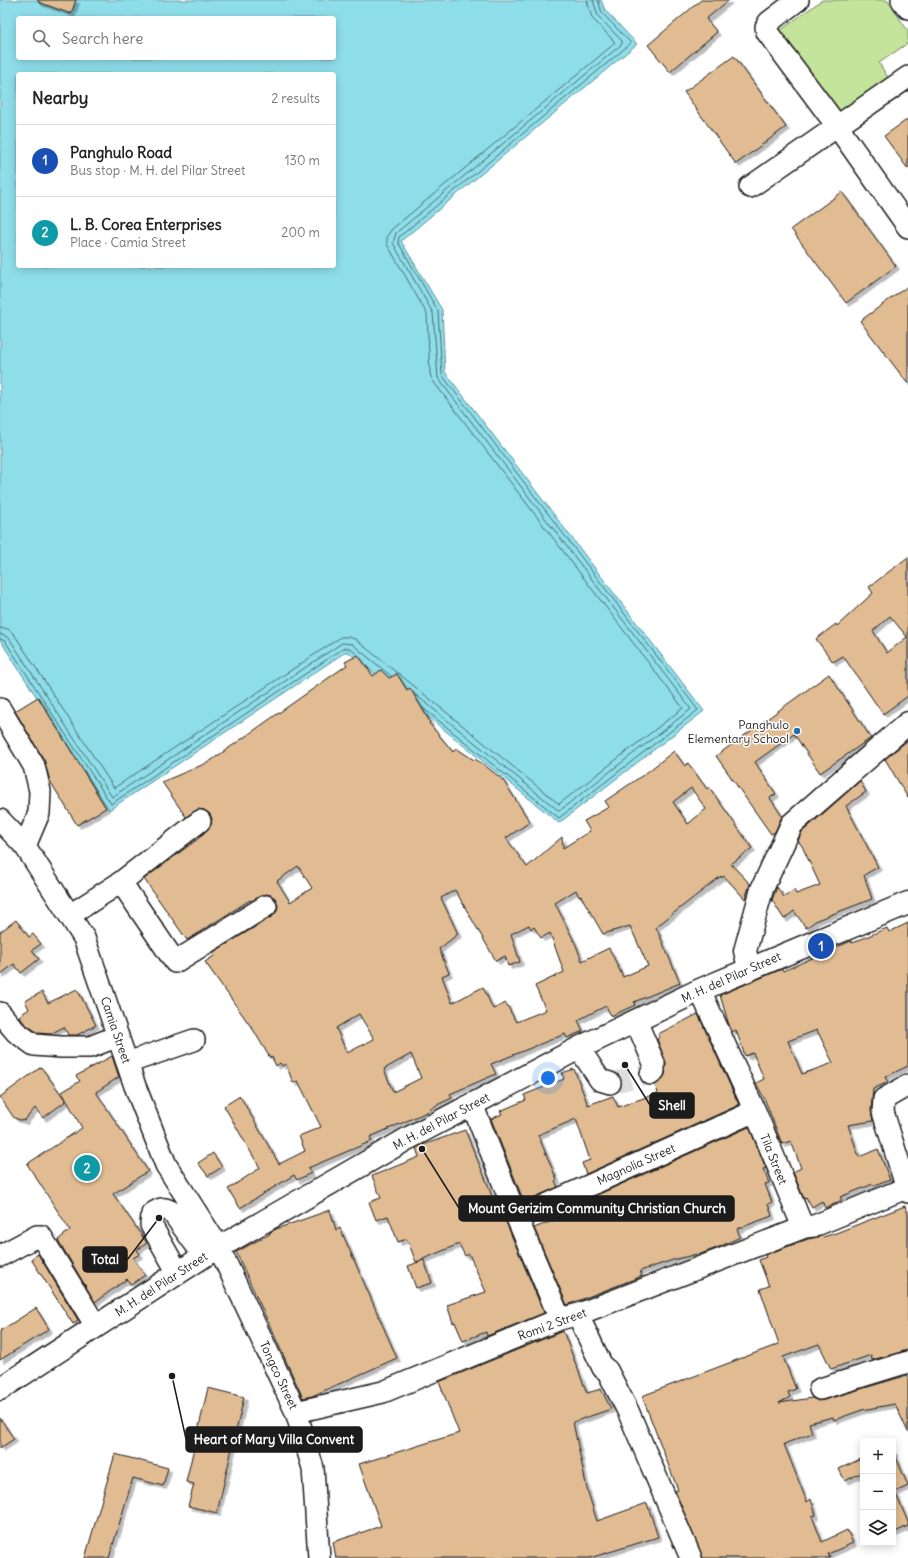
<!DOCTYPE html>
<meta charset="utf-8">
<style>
:root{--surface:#fff;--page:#f2f2f2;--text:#222;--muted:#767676;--line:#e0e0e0;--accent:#1f6fb2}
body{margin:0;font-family:Delius,sans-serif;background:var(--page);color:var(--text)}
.controls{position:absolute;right:12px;bottom:12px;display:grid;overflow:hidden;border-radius:4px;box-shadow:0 2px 10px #0003}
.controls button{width:36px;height:36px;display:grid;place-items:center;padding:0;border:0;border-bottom:1px solid var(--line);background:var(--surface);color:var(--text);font:20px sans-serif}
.you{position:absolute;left:548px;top:1078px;width:14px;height:14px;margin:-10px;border:3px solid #fff;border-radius:50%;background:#1a73e8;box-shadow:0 0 0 6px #1a73e833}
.badge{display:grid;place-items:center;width:26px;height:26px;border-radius:50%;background:var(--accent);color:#fff;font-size:13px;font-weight:700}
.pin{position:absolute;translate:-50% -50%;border:2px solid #fff;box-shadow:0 1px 4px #0006}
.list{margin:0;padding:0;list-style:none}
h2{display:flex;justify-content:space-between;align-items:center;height:52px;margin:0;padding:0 16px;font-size:17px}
h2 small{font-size:13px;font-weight:400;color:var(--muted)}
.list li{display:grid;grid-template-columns:26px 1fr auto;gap:12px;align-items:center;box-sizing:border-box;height:72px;padding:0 16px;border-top:1px solid var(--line)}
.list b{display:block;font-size:15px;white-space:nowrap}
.list p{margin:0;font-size:13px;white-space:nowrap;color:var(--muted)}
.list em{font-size:13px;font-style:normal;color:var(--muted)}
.icon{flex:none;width:22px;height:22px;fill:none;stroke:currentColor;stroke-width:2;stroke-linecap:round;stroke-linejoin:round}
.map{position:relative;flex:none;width:908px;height:1558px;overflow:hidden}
.search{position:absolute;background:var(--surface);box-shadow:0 2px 10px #0003;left:16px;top:16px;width:320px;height:44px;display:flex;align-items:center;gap:10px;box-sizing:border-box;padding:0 14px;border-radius:4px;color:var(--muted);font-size:15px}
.panel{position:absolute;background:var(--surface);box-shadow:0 2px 10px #0003;left:16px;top:72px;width:320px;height:196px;border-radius:4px}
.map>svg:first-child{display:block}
</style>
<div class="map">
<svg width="908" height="1558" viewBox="0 0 908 1558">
<defs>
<filter id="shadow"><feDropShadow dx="3.5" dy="3.5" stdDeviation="0" flood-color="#0004"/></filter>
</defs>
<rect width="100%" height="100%" fill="#fff"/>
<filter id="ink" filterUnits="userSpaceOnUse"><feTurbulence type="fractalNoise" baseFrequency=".025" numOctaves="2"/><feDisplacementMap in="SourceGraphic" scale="8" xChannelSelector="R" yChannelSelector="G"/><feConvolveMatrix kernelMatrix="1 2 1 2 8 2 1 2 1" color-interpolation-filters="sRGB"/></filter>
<g filter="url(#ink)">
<!-- green -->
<path fill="#c4e39b" stroke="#70805c" d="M822,0H887L908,31V43L879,63L892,84L841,118L781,30Z"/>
<!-- water -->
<path fill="#8edeea" stroke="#609098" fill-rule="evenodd" d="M0,0H601L605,10L637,44L401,241L442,310L445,372L704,711L559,823L347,651L109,810L0,640ZM18,18H334V58H18ZM18,74H334V266H18Z"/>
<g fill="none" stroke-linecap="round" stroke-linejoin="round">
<!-- shore -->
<path stroke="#4a6a6e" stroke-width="1" d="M0,628L8,629L14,634L114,788L341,637H349L355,639L397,673
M0,634L9,638L112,797L342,643L352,644L391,676
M0,639L5,641L111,804L344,648H349L357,654
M398,673L559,804L683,708L433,381L430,374L427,314L387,244V236L392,229L614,44V41L592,18L587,0
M416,695L559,811L691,709L438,378L433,313L393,243L396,233L622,44V41L598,16L593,0
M423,708L559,818L698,710L442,375L438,311L398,242L399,237L630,44V42L602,13L598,0"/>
</g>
<!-- building -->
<path fill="#e1bc92" stroke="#1c1c1c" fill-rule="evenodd" filter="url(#shadow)" d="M38,0H76L71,14L38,2Z
M701,0H729L706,19L717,32L670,72L648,45Z
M734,56L786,127L736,164L684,92Z
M908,119V169L884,136Z
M842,192L896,266L846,303L791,229Z
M908,286V384L860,321Z
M908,557V696L883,714L843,656L833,662L816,639L836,624L837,626L873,593L869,587ZM890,616L907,637L887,653L873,631Z
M358,655L373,676L381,670L389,678L397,674L407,690L410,688L430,722L429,723L453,752L456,748L474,760L475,759L483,764L503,780L530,822L506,838L527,867L562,837L563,848L590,831L584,821L609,807L605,801L646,773L674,751L685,766L688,763L707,789L709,787L752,848L731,864L750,884L745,899L724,876L722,878L721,876L656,927L680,983L634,1002L635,1005L611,1016L606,1006L578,1020L583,1031L567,1038L565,1034L491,1064L496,1074L450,1094L452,1098L435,1106L427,1112L370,1137L372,1141L308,1168L311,1173L297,1180L294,1175L240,1208L228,1189L260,1168L224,1106L240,1096L279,1164L305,1151L299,1136L321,1127L298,1081L293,1083L286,1064L282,1066L280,1063L276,1066L272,1057L270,1058L254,1031L205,962L214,956L212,953L273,916L277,911L278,906L276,899L271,895L266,894L251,901L250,900L187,940L144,879L199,838L211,825L212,819L210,814L204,810L198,809L186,817L162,782L209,762L347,665L345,662ZM691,788L706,809L688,824L673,802ZM298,866L312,888L290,902L277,881ZM455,890L496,961L505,956L508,966L520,962L511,934L529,925L531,929L534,927L541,938L550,933L564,972L535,986L546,1010L516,1022L506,1003L493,1009L483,987L452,1003L442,976L449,973L439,949L458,934L441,898ZM576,890L579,897L581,896L603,934L630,926L648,966L623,977L609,948L582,961L576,945L555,903ZM359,1014L374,1039L347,1053L336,1028ZM411,1054L421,1078L393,1092L384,1069Z
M829,674L871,738L820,773L794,734L755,762L776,794L770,798L782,816L775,832L771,834L716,756Z
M38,697L106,808L77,825L50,781L44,760L15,711Z
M908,740V798L885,759Z
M860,781L866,792L846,806L878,867L864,875L872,899L817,920L806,928L794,911L784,919L772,900L777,887L784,897L794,890L796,894L820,885L802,846L798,841L802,832Z
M16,920L29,937L33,934L41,944L32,950L39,959L21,973L14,964L0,975V932Z
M908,923V1066L885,1077L888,1082L873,1089L871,1111L873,1121L848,1125L859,1157L878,1149L890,1180L874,1186L873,1184L840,1197L842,1200L825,1208L822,1201L812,1207L806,1197L804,1199L793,1172L801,1168L791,1141L782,1144L765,1100L756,1083L764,1079L753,1053L745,1056L736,1030L732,1032L728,1022L720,995L782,969L783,971L851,941L852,943L887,928L889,932ZM817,1030L833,1063L802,1074L788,1041Z
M77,989L96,1025L77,1035H68L64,1027L50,1034L38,1033L24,1023L19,1016L29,1009L25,1001L42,992L48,1003Z
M698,1014L739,1105L586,1174L582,1163L590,1160L576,1119L538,1135L557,1180L555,1181L558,1187L524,1202L491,1119L502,1114L500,1111L526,1100L524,1095L564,1079L562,1073L574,1069L588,1105L613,1096L618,1107L658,1093L655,1085L665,1075L666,1063L657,1039L660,1037L658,1034Z
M112,1056L119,1077L96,1092L148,1171L113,1194L147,1243L137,1250L140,1254L133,1258L145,1275L131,1285L127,1279L95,1302L58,1240L70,1230L27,1164L82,1128L62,1092L80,1081L76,1076Z
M41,1067L66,1101L43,1118L35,1108L24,1121L14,1118L0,1097Z
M749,1127L766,1168L763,1169L769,1183L765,1184L772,1202L768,1204L772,1216L737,1229L740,1237L719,1247L698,1255L697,1254L673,1260L640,1271L642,1276L567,1305L534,1228L570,1214L568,1208Z
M465,1130L488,1185L497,1212L501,1210L544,1313L487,1336L486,1332L463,1341L455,1322L453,1323L447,1305L486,1292L469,1254L465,1256L459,1244L416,1262L407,1239L398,1242L388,1216L376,1220L369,1202L381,1198L372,1176L419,1157L416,1148L420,1146Z
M213,1153L222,1167L208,1176L198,1163Z
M905,1206L908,1214V1350L872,1360L871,1355L831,1369L819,1344L783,1357L796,1389L788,1392L790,1397L779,1403L812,1398L818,1401L824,1400L908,1375V1432L895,1404L862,1410L834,1420L833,1417L809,1423L812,1433L784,1444L807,1502L811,1499L816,1515L812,1516L822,1542L847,1530L853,1543L828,1554L830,1558H703L675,1491L678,1490L642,1396L779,1344L760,1289L769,1286L759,1260L766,1257L765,1255L808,1239L822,1236L823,1237L836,1233Z
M330,1210L336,1230L340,1228L397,1358L312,1396L303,1398L236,1252L270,1234L269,1233L276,1229Z
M38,1254L78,1320L73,1324L31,1259Z
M424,1260L432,1283L416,1288L408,1266Z
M36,1308L49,1329L0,1360V1331Z
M563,1331L587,1393L601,1389L611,1409L573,1422L587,1489L597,1521L647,1503L658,1537L590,1558H336L333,1542L381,1526L359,1464L459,1433L439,1382Z
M208,1388L244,1397L217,1513L188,1506L194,1484L186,1482Z
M0,1418L14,1439L0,1448Z
M893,1450L908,1486L895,1492L908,1522V1526L893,1533Z
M115,1454L168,1468L163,1486L133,1478L109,1558H85Z
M863,1458V1472L845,1481L839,1469Z"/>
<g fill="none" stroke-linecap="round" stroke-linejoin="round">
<!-- minor-tunnel -->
<path stroke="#ddd" stroke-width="21" stroke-dasharray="21 10" stroke-linecap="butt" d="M610,1083L651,1074"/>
<defs>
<path id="minor" d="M798,0L769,22L766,27L767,32L837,126L908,227
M902,0L908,8
M750,187L908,77
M0,709L34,766L40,791L39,813L25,846
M0,820L25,846L84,938L135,1086L166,1165L219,1248L296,1412L313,1468L319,1558
M121,882L175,962L266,906
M70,915L121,882L200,821
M700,990L755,1111L800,1220L805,1227
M0,1013L16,1032L34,1045L61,1047H90L118,1036
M636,1021L654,1063V1071L651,1074
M579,1048L600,1080L610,1083
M127,1063L194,1040
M908,1085L884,1099L883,1112L908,1192
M472,1104L517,1218L560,1319
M517,1218L755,1111
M0,1256L37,1236H41L96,1326
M178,1273L151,1225L152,1214C160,1208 164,1207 172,1212L204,1256
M579,1314L583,1326L603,1368L607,1370L628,1411L691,1558
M820,1389L908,1362
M296,1412L383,1392L560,1319L579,1314L805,1227L814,1226L906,1188"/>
<path id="major" d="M749,968L745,951L762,889L792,824L908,723
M0,1389L204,1256L407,1139L579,1048L700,990L908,903"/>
</defs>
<!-- minor casing -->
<use href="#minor" stroke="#1c1c1c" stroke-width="24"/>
<!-- major casing -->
<use href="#major" stroke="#1c1c1c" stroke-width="25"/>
<!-- minor -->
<use href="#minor" stroke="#fff" stroke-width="21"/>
<!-- major -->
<use href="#major" stroke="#fff" stroke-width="22"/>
</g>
</g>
<!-- markers -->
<circle fill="#1f6fb2" stroke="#fff" stroke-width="1.5" cx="797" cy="731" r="4"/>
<g text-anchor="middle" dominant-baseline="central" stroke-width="3" stroke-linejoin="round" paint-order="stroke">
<!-- poi labels -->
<g font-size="12" fill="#1c1c1c" stroke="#fff" text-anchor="end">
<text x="789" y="724">Panghulo<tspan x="789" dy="14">Elementary School</tspan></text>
</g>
<!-- street labels -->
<g font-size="12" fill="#1c1c1c" stroke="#fff">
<text transform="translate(731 977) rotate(-24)">M. H. del Pilar Street</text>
<text transform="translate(116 1030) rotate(71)">Camia Street</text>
<text transform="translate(441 1121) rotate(-28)">M. H. del Pilar Street</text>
<text transform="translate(774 1159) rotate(68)">Tila Street</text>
<text transform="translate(636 1164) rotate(-24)">Magnolia Street</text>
<text transform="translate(161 1284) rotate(-33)">M. H. del Pilar Street</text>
<text transform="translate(552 1324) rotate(-20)">Romi 2 Street</text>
<text transform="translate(279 1375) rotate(65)">Tongco Street</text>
</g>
</g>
<!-- callouts -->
<path fill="none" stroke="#1c1c1c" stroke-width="1.5" d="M625 1065L650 1105M422 1149L459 1208M159 1218L127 1260M172 1376L186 1439"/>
<g fill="#1c1c1c" stroke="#fff" stroke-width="1.5">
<circle cx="625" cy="1065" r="4"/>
<circle cx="422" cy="1149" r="4"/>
<circle cx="159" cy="1218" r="4"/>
<circle cx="172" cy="1376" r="4"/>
</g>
<g fill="#1c1c1c" stroke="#1c1c1c" stroke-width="1.5">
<rect x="650" y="1093" width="44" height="25" rx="4"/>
<rect x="459" y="1196" width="275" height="25" rx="4"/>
<rect x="83" y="1247" width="44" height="25" rx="4"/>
<rect x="186" y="1427" width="176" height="25" rx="4"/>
</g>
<g font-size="13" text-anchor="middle" font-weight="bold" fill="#fff">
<text x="672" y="1110">Shell</text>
<text x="597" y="1213">Mount Gerizim Community Christian Church</text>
<text x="105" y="1264">Total</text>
<text x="274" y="1444">Heart of Mary Villa Convent</text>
</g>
</svg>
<div class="controls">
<button>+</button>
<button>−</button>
<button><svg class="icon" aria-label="layers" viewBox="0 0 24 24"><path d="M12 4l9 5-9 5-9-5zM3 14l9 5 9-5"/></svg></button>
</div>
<div class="you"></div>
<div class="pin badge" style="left:821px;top:946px;background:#1a4fb4">1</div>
<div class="pin badge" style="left:87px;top:1168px;background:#0f9aa8">2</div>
<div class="search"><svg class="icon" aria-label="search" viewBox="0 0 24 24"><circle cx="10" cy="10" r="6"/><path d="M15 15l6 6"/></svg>Search here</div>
<section class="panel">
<h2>Nearby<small>2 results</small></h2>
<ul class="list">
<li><span class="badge" style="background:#1a4fb4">1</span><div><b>Panghulo Road</b><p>Bus stop · M. H. del Pilar Street</p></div><em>130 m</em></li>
<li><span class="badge" style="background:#0f9aa8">2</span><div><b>L. B. Corea Enterprises</b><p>Place · Camia Street</p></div><em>200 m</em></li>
</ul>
</section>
</div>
